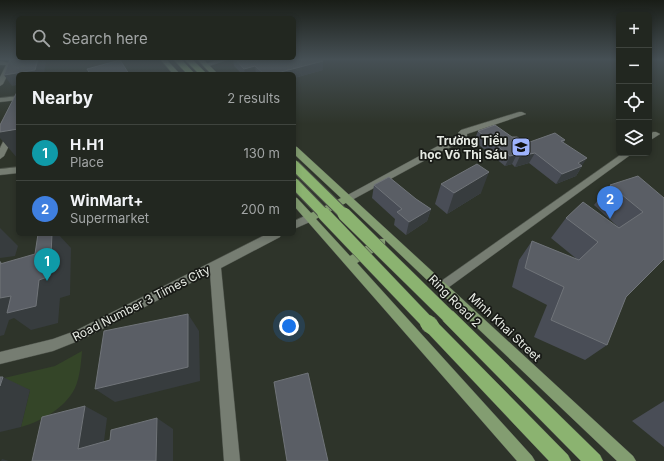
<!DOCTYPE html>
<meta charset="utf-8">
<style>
:root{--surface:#222720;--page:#2e332d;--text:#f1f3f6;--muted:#a2a5a5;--line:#3f443e;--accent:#ea580c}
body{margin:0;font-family:Inter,sans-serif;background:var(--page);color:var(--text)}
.controls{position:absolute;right:12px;top:12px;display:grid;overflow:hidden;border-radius:6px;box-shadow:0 2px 6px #0003}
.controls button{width:36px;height:36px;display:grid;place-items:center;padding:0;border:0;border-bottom:1px solid var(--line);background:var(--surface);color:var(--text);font:20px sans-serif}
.you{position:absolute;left:289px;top:326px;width:14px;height:14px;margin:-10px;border:3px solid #fff;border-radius:50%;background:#1a73e8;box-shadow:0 0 0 6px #1a73e833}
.badge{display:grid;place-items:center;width:26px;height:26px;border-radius:50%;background:var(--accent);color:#fff;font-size:13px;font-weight:700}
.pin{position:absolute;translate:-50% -33px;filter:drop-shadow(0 1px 2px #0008)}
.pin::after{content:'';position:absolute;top:21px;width:14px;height:12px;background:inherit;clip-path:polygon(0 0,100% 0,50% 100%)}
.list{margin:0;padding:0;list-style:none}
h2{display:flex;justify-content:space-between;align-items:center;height:52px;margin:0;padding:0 16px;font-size:17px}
h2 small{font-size:13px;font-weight:400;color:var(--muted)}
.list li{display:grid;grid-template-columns:26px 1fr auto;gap:12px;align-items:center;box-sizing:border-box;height:56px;padding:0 16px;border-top:1px solid var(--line)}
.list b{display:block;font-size:15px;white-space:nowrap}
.list p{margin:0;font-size:13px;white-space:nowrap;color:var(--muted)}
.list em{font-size:13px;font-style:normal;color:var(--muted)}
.icon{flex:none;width:22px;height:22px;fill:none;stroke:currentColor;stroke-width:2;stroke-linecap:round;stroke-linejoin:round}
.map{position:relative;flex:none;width:664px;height:461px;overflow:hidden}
.search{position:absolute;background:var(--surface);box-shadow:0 2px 6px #0003;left:16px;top:16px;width:280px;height:44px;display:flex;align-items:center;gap:10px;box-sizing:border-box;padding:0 14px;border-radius:6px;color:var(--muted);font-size:15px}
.panel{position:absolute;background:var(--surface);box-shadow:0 2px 6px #0003;left:16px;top:72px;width:280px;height:164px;border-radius:6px}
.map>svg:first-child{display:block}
</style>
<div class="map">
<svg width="664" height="461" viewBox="0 0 664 461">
<rect width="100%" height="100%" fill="#2e342a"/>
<!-- green -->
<path fill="#344528" d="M82,351C81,363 80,377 75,388C65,408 42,421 21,427L30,390L0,379L55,366Z"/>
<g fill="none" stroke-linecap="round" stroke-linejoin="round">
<defs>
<path id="minor" d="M220,59H230L206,67L203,65Z
M0,61L13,64L3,84L0,86V77L6,65H0Z
M18,96V100L0,102V98Z
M519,112H522L526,114L467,134V140L442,151L350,201L347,202L342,199L344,197L436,147L460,137L458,133L461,130Z
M15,117H18V127L4,156L0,159V148Z
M653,132H656L660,134L649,141V135Z
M623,153H633L445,290L441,292L437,290L435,287L437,284Z
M18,167V173L0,175V169Z
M309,214L312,215L314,218L312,221L294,229V221Z
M267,234H281L280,237L221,268L240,461H224L210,273L83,339L53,351L0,364V352L53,339L75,331Z"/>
<path id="major" d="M160,59H166L180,74H173Z
M197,59H203L218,74H211Z
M294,146L297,147L633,456L636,461H617L385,240V245L357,263L532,456L535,461H517L294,206V197L297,198L311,213L341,198L294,154ZM346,203L384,239H377L350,256L316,219Z"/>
<path id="highway" d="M173,59H181L195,74H187Z
M184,59H192L207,74H199Z
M448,309L453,311L600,455L603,461H581L443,321L441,316L443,311Z
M431,319L436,321L568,455L571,461H549L426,331L424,326L426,321Z"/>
</defs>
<!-- minor casing -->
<use href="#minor" stroke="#4c5149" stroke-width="1"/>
<!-- major casing -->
<use href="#major" stroke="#4c5149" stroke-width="1"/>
<!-- highway casing -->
<use href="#highway" stroke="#4c5149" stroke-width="1"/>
<!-- minor -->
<use href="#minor" fill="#767d72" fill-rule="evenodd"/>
<!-- major -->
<use href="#major" fill="#839d71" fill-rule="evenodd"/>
<!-- highway -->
<use href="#highway" fill="#8bb370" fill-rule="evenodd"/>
<defs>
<path id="highway-bridge-far2" d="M294,165L345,215
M294,183L325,215"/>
<path id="highway-bridge-far1" d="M324,214L429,324
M344,214L448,316"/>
<path id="highway-bridge" d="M428,323L431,326"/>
</defs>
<!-- highway-bridge-far2 casing -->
<use href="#highway-bridge-far2" stroke="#4c5149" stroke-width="12" stroke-linecap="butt"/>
<!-- highway-bridge-far1 casing -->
<use href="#highway-bridge-far1" stroke="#4c5149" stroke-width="14" stroke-linecap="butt"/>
<!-- highway-bridge casing -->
<use href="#highway-bridge" stroke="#4c5149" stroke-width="18" stroke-linecap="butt"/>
<!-- highway-bridge-far2 -->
<use href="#highway-bridge-far2" stroke="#8bb370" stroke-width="10"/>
<!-- highway-bridge-far1 -->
<use href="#highway-bridge-far1" stroke="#8bb370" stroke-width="13"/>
<!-- highway-bridge -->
<use href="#highway-bridge" stroke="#8bb370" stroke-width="16"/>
</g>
<!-- wall -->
<path fill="#494d56" d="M233,59H320L323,61V70L294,78V74H242L234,66Z
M478,131L512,137L527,143L565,140L563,143L582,166L576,176L556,184L529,163L515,167L512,164L505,166L474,141Z
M441,184L481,193L447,214L435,204Z
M374,185L416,199L431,209L427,221L406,235L394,225L395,219L372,198Z
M610,185L664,198L626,297L607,345L585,360L534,337L547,305L512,287L519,260L532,241L578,260L551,238L566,218L617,226L594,205Z
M664,401V447L632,421Z"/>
<!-- shaded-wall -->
<path fill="#373c3e" d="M38,59H45L46,62L44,74H18V85L12,86L4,75Z
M323,61V70L294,78V74H273Z
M255,66L256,74H245L244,69Z
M18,129V159L0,138V132Z
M535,153L529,163L515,167L520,156Z
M517,154L512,164L505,166L510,156Z
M587,158L581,167L582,166L576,176L556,184L562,174L578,163Z
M489,172L481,193L447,214L454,193Z
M431,209L427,221L406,235L409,222Z
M0,228L18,246L15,256L0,258Z
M52,234H58L71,248L70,295L60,298L58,323L31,330L14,318L9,320L4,335L0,336V298L39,280Z
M188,314L199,331L200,381L115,402L95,389Z
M3,377L30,390L21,427L0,432V386Z
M85,406L107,418L102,457L78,449Z
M157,418L173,429V461H156Z
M2,459L9,461H1Z"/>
<!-- building -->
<path fill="#5a5e65" stroke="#707479" d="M10,59H38L35,70L4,75Z
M235,59H320L323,61L273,74H264L255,66L244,69Z
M120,60L129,74H90L87,69Z
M18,90V129L0,132V125Z
M495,125L512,137H517L527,143L555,133L565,140L561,141L587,158L578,163L582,166L562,174L535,153L520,156L517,154L510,156L478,131Z
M477,164L489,172L454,193L441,184Z
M638,176L664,198V259L626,297L607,345L551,320L564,287L525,268L532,241L579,260L598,242L566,218L583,202L619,228L643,212L610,185Z
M389,177L416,199L431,209L409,222L397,212L402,209L374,185Z
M38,234H52L50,276L39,280L36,306L7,313L11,296L0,298V262H1L0,264L35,254Z
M188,314V367L95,389L104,331Z
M308,373L328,461H287L274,382Z
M0,377H3L0,386Z
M85,406L78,449L110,440L111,430L157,418L156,461H32L42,417Z"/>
<!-- sky -->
<linearGradient id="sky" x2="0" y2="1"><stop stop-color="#191d17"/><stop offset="0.48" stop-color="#465055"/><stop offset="1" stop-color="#465055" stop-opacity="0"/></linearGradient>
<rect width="664" height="124" fill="url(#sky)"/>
<!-- icons -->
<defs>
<symbol id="school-square" viewBox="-11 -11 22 22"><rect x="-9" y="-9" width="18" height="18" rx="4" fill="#9eb3fd" stroke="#181a16"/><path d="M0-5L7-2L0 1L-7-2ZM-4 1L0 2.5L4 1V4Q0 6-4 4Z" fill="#111"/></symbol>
</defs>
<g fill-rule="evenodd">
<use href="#school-square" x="510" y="136" width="22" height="22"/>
</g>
<g text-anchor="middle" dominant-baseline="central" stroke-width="3.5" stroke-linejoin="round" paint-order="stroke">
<!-- poi labels -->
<g font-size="12" font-weight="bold" fill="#e7ebe4" stroke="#181a16" text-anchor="end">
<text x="507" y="140">Trường Tiểu<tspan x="507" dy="14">học Võ Thị Sáu</tspan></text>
</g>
<!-- street labels -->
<g font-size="12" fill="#e7ebe4" stroke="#181a16">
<text transform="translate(455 301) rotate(45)">Ring Road 2</text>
<text transform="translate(141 303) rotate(-27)">Road Number 3 Times City</text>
<text transform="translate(505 327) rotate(43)">Minh Khai Street</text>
</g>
</g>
</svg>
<div class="controls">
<button>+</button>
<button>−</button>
<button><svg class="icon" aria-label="locate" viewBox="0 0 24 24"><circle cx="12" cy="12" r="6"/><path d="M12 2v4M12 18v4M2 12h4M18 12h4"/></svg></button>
<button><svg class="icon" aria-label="layers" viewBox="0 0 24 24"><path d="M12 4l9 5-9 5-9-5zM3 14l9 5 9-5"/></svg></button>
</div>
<div class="you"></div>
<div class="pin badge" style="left:47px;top:281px;background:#0f9aa8">1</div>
<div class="pin badge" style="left:610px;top:219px;background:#3f7fe0">2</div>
<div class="search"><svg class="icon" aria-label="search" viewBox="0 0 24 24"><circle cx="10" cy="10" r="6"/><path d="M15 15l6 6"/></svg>Search here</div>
<section class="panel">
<h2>Nearby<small>2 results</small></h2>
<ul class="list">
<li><span class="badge" style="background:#0f9aa8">1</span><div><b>H.H1</b><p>Place</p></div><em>130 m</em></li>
<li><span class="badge" style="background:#3f7fe0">2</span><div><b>WinMart+</b><p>Supermarket</p></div><em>200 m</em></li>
</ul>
</section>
</div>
